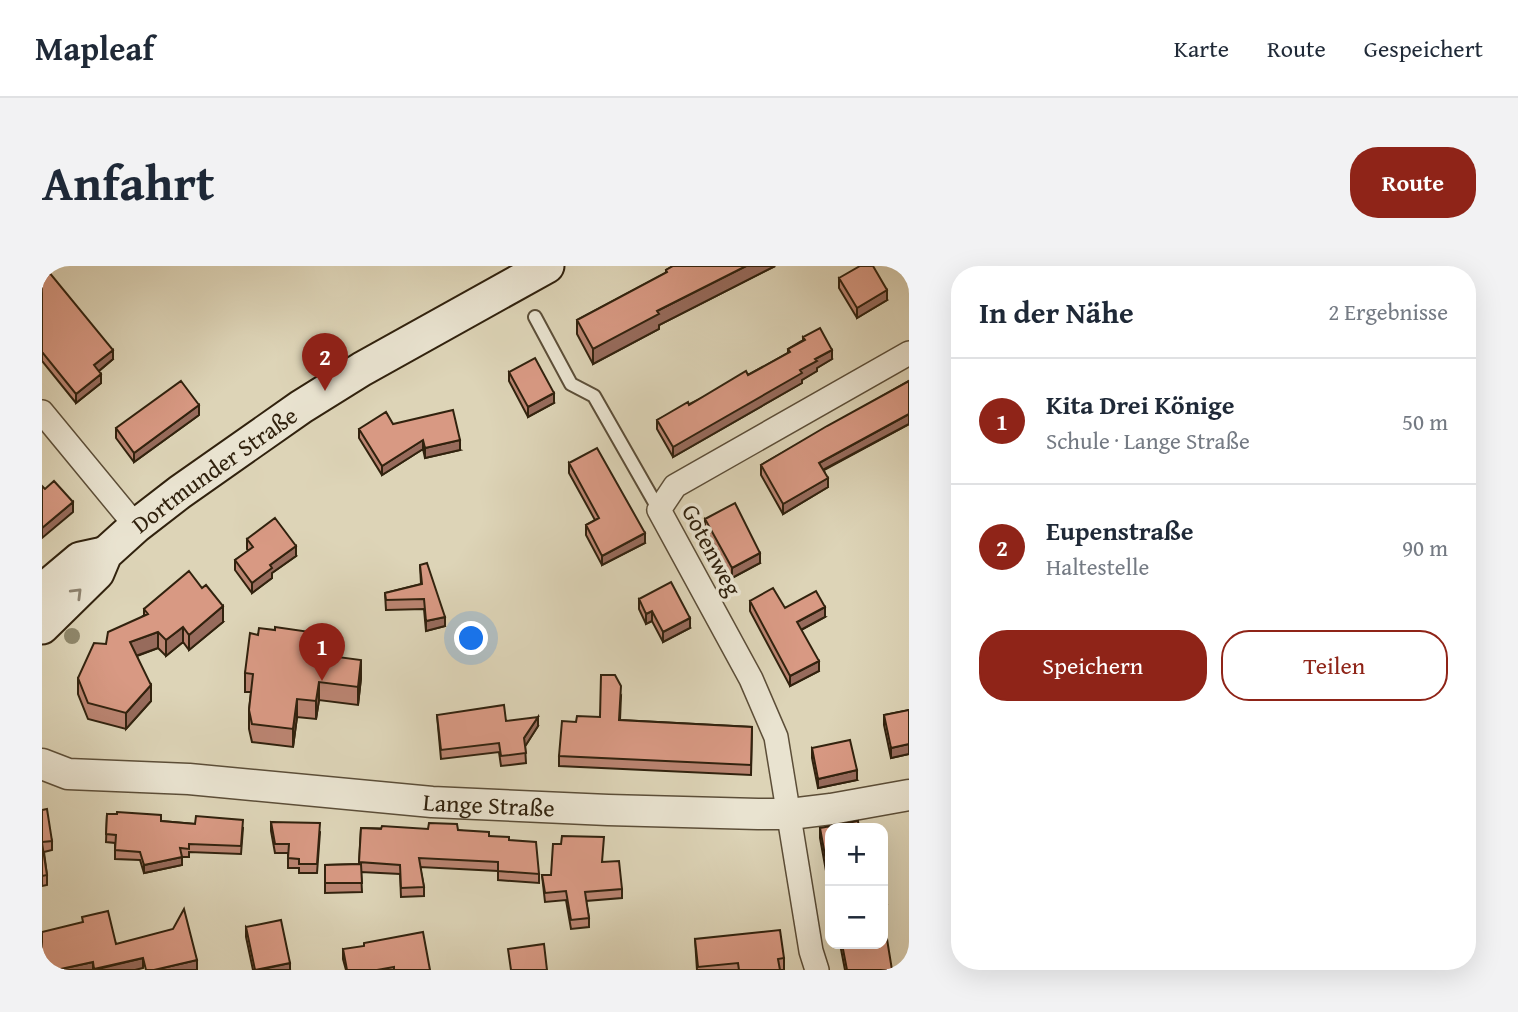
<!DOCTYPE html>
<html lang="de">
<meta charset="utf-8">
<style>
:root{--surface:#fff;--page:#f2f2f3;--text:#1f2937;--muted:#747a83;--line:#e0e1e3;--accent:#8f2418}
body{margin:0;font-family:"Gentium Book Plus",serif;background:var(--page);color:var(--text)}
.controls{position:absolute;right:21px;bottom:21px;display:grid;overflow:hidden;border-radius:14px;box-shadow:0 7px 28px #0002}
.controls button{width:63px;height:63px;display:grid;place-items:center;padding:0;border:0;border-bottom:2px solid var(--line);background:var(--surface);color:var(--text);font:35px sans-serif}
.you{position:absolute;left:430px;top:373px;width:24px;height:24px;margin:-18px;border:5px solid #fff;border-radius:50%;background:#1a73e8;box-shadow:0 0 0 10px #1a73e833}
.badge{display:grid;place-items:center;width:46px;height:46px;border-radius:50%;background:var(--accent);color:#fff;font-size:23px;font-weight:700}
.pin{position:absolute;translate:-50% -58px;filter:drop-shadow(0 2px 4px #0008)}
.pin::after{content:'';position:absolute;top:37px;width:24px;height:21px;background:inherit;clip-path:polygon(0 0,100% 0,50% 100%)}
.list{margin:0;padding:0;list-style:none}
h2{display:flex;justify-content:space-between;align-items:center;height:91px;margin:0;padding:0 28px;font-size:30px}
h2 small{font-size:23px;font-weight:400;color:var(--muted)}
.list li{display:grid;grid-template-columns:46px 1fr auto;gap:21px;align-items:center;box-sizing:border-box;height:126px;padding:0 28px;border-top:2px solid var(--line)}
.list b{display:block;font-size:26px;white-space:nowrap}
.list p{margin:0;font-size:23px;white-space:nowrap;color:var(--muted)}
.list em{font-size:23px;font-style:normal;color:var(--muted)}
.actions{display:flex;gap:14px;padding:21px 28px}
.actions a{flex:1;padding:16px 0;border:2px solid var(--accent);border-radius:28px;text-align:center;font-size:24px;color:var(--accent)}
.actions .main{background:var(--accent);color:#fff}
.map{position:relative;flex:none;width:867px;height:704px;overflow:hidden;border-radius:28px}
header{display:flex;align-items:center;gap:42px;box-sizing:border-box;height:98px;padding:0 35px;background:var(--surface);border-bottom:2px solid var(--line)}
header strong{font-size:33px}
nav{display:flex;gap:38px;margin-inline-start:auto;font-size:24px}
.intro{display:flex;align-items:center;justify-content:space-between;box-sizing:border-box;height:168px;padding:0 42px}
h1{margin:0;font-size:49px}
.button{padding:18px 32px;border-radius:28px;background:var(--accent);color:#fff;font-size:24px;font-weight:700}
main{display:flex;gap:42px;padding:0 42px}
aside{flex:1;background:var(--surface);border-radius:28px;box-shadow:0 7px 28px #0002}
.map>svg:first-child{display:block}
</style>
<header>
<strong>Mapleaf</strong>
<nav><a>Karte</a><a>Route</a><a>Gespeichert</a></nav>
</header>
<div class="intro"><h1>Anfahrt</h1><a class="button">Route</a></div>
<main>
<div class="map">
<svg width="867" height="704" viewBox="0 0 867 704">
<rect width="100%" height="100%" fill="#ddd4b7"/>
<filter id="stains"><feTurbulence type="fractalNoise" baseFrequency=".00286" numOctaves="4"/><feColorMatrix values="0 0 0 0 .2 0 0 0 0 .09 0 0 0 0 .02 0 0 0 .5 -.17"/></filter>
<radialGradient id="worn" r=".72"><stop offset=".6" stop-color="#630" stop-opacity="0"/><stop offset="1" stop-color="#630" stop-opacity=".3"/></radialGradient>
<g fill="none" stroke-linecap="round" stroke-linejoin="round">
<defs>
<path id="service" d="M493,51L529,118L552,130L617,244"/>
<path id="minor" d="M0,146L94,260
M775,704L769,685L734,471L709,413L617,244L633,220L867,87"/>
<g id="tertiary">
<path id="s1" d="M0,498L26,508L147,513L390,536L566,544L716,548H748L789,543L867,529"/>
</g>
<g id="secondary">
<path d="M0,325L38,293L61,288"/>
<path id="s2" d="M0,361L55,307L63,288L94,260L138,226L259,141L320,103L505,0"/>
</g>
</defs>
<!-- service casing -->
<use href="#service" stroke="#5c4e38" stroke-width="16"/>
<!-- minor casing -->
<use href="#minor" stroke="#5c4e38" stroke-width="26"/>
<!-- tertiary casing -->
<use href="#tertiary" stroke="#5c4e38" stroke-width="33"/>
<!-- secondary casing -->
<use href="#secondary" stroke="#31220e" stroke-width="37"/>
<!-- service -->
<use href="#service" stroke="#e9e3d0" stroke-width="12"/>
<!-- minor -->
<use href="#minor" stroke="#e9e3d0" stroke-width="23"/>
<!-- tertiary -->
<use href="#tertiary" stroke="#e9e3d0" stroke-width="30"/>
<!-- secondary -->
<use href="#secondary" stroke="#e9e3d0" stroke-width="33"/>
</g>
<!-- trees -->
<circle fill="#8f886c" cx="30" cy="370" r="8"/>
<!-- wall -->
<path fill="#ba8471" stroke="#31220e" stroke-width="2" d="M0,0L71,93L57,105L59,117L34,137L0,95Z
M631,0H733L617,59V63L551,98L535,68V54L624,7V4Z
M797,12L845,34L815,52L797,22Z
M761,71L790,93L775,102V105L760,114V117L631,191L615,163V154L706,109L746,87V83L761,74Z
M467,106L512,137L486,151L467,115Z
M867,115V158L782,204L786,221L741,248L719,209V199Z
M157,149L92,196L74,172V162Z
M351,158L418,184L383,192L381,183L340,209L317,172V163Z
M527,197L603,277L560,299L544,269V259L553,254L527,207Z
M663,253L718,297L690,312L663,262Z
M205,273L254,290L230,307V312L210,327L193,304V294L207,285L205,283Z
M378,299L403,360L384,365L382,343L344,344L343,327L379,318Z
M597,333L648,362L621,376L610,355L604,358L597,343Z
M708,335L783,351L759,364L777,405L748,420L708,345Z
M102,343L181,356L147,384L141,376L124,390L116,382L95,390L109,435L84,463L46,453L36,428V412L102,349Z
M216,369L268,387L319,412L316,439L277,434L274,453L255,451L251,481L210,476L207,463V444L209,426H203V407Z
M579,430L578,454L710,461L709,509L517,500V490L534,456L558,451Z
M867,444V488L849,492L842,459V449Z
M395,449L464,455L496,460L483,480L484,497L459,500L457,486L399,493Z
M770,482L815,514L776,522L770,492Z
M0,544L10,575V584L2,586L5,609V619L0,620Z
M65,548L119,555L201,562L199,588L147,586V591H140V599L102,607L98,594L73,593V577L64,576Z
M229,556L278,566L275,607H257V602H246V587H233L229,565Z
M319,562L416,564L467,574L497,608V617L456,614V605L378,601L382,621V630L359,631L358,608L319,606L320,626L283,627V599L317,598Z
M778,562H788V627L778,572Z
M561,596L580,623V632L544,635L547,652V661L529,663L524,634L503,636L500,609H509Z
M841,616L845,638V648H841Z
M204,661L248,704H211L204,671Z
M653,673L742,692V704H655Z
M798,678H841L850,704H803Z
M301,683L388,704H304L301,693Z"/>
<!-- shaded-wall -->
<path fill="#976b5c" stroke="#31220e" stroke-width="2" d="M704,0H733L617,59V63L551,98V83L615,45Z
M845,24V34L815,52V42Z
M71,84V93L52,109V99Z
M790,84V93L775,102V105L760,114V117L631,191V181L758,104L773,93Z
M59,108V117L34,137V128Z
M512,127V137L486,151V141Z
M157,139V149L92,196V187Z
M867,148V158L777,206V197Z
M381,174V183L340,209V200Z
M418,174V184L383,192V182Z
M786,212V221L741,248V238Z
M31,236V246L0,272V262Z
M603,267V277L560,299V290Z
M254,280V290L230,307V312L210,327V317L228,299Z
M718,287V297L690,312V302Z
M181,340V356L147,384V369Z
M783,341V351L755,366V356Z
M610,345V355L604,358V348Z
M403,351V360L384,365V355Z
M648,352V362L621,376V366Z
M141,361V376L124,390V374Z
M116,366V382L88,392V376Z
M268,366V384L265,405V387Z
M319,394V412L316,439V421Z
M777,395V405L748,420V410Z
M277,416V434L274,453V435Z
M109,419V435L84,463V447Z
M255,433V451L251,481V463Z
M496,451V460L482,482V472Z
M867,478V488L849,492V482Z
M815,504V514L776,522V513Z
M140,591V599L102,607V599Z
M101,692V702L93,704H52Z
M155,694V704H112Z
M51,696V704H14Z
M248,697V704H217Z"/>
<!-- building -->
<path fill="#d89983" stroke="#31220e" stroke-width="2" d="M0,0H2L71,84L52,99L59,108L34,128L0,86Z
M631,0H704L615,45L617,48L551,83L535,54L625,6L624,4Z
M818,0H831L845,24L815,42L797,12Z
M778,62L790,84L773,93L775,95L758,104L760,107L631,181L615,154L646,136L647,139L704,105L706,109L748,86L746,83L763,74L761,71Z
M493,92L512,127L486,141L467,106Z
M139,115L157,139L92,187L74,162Z
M867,115V148L777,197L786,212L741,238L719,199L785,160Z
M411,144L418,174L383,182L381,174L340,200L317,163L344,146L351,158Z
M555,182L603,267L560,290L544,259L557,252L527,197Z
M12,215L31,236L0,262V220L3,223Z
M693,237L718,287L690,302L663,253Z
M233,252L254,280L228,299L230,302L210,317L193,294L211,281L205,273Z
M385,297L403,351L384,355L382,333L344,334L343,327L380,318L378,299Z
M147,305L160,322L164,319L181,340L147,369L141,361L124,374L116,366L88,376L109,419L84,447L46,437L36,412L52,377L64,378L66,366L106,348L102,343Z
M629,316L648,352L621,366L610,345L604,348L597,333Z
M731,322L743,342L774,325L783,341L755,356L777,395L748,410L708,335Z
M233,361L268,366L265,387L319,394L316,421L277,416L274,435L255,433L251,463L210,458L207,444L211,408L203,407L208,367L216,369L217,362L233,364Z
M559,409H573L579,420L577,454L710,461L709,499L517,490L520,455L534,456L535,450L558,451Z
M462,439L464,455L496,451L482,472L484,487L459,490L457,477L399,484L395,449Z
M867,444V478L849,482L842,449Z
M808,474L815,504L776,513L770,482Z
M5,543L10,575L0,576V544Z
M75,546L119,549V555L153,558L154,550L201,554L199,580L147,578V583L138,582L140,591L102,599L98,586L73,584L74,569L64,568L65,548H75Z
M816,555L817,562H788V617L778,562Z
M229,556L278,557L275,598H257V593L246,592L247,578H233Z
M387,557L415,558L416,564L447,566V570L467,571V574L494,576L497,608L456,605V596L377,592L382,621L359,622L358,599L317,596L319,562L339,563L340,560L386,563Z
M520,570L562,571L560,596L577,595L580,623L543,626L547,652L529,654L524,625L503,627L500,609H509L511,578H519Z
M0,577L5,609L0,610Z
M319,598L320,617H283V599Z
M841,616L845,638H841Z
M142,643L155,694L112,704H104L101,692L52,703L51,696L14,704H0V666L41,656L40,651L66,645L74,678L131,663Z
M239,654L248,697L213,704L204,661Z
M738,664L742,692L736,693L738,704H697L696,697L656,701L653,673Z
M381,666L388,704H352V701L335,704H305L301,683L322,680V677Z
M845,673L850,704H805L800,678H841V674Z
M502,678L505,704H469L466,683Z"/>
<!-- one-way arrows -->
<defs><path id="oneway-chevron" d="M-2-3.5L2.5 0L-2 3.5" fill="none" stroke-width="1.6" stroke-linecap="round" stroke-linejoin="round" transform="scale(1.75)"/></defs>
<use stroke="#8d826f" href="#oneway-chevron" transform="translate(35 327) rotate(-45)"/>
<g text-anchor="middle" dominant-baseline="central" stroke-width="7" stroke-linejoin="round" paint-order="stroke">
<!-- street labels -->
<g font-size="24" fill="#31220e" stroke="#e9e3d0">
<text stroke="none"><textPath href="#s2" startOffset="236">Dortmunder Straße</textPath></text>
<text transform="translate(670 284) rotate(62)">Gotenweg</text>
<text stroke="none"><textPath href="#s1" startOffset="450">Lange Straße</textPath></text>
</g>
</g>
<rect width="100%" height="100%" filter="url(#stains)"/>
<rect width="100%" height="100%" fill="url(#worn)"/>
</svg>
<div class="controls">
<button>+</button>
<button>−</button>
</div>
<div class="you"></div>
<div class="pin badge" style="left:280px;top:415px">1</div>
<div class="pin badge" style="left:283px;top:125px">2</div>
</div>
<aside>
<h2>In der Nähe<small>2 Ergebnisse</small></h2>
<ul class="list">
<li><span class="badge">1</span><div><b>Kita Drei Könige</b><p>Schule · Lange Straße</p></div><em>50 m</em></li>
<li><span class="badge">2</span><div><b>Eupenstraße</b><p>Haltestelle</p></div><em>90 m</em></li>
</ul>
<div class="actions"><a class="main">Speichern</a><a>Teilen</a></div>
</aside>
</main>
